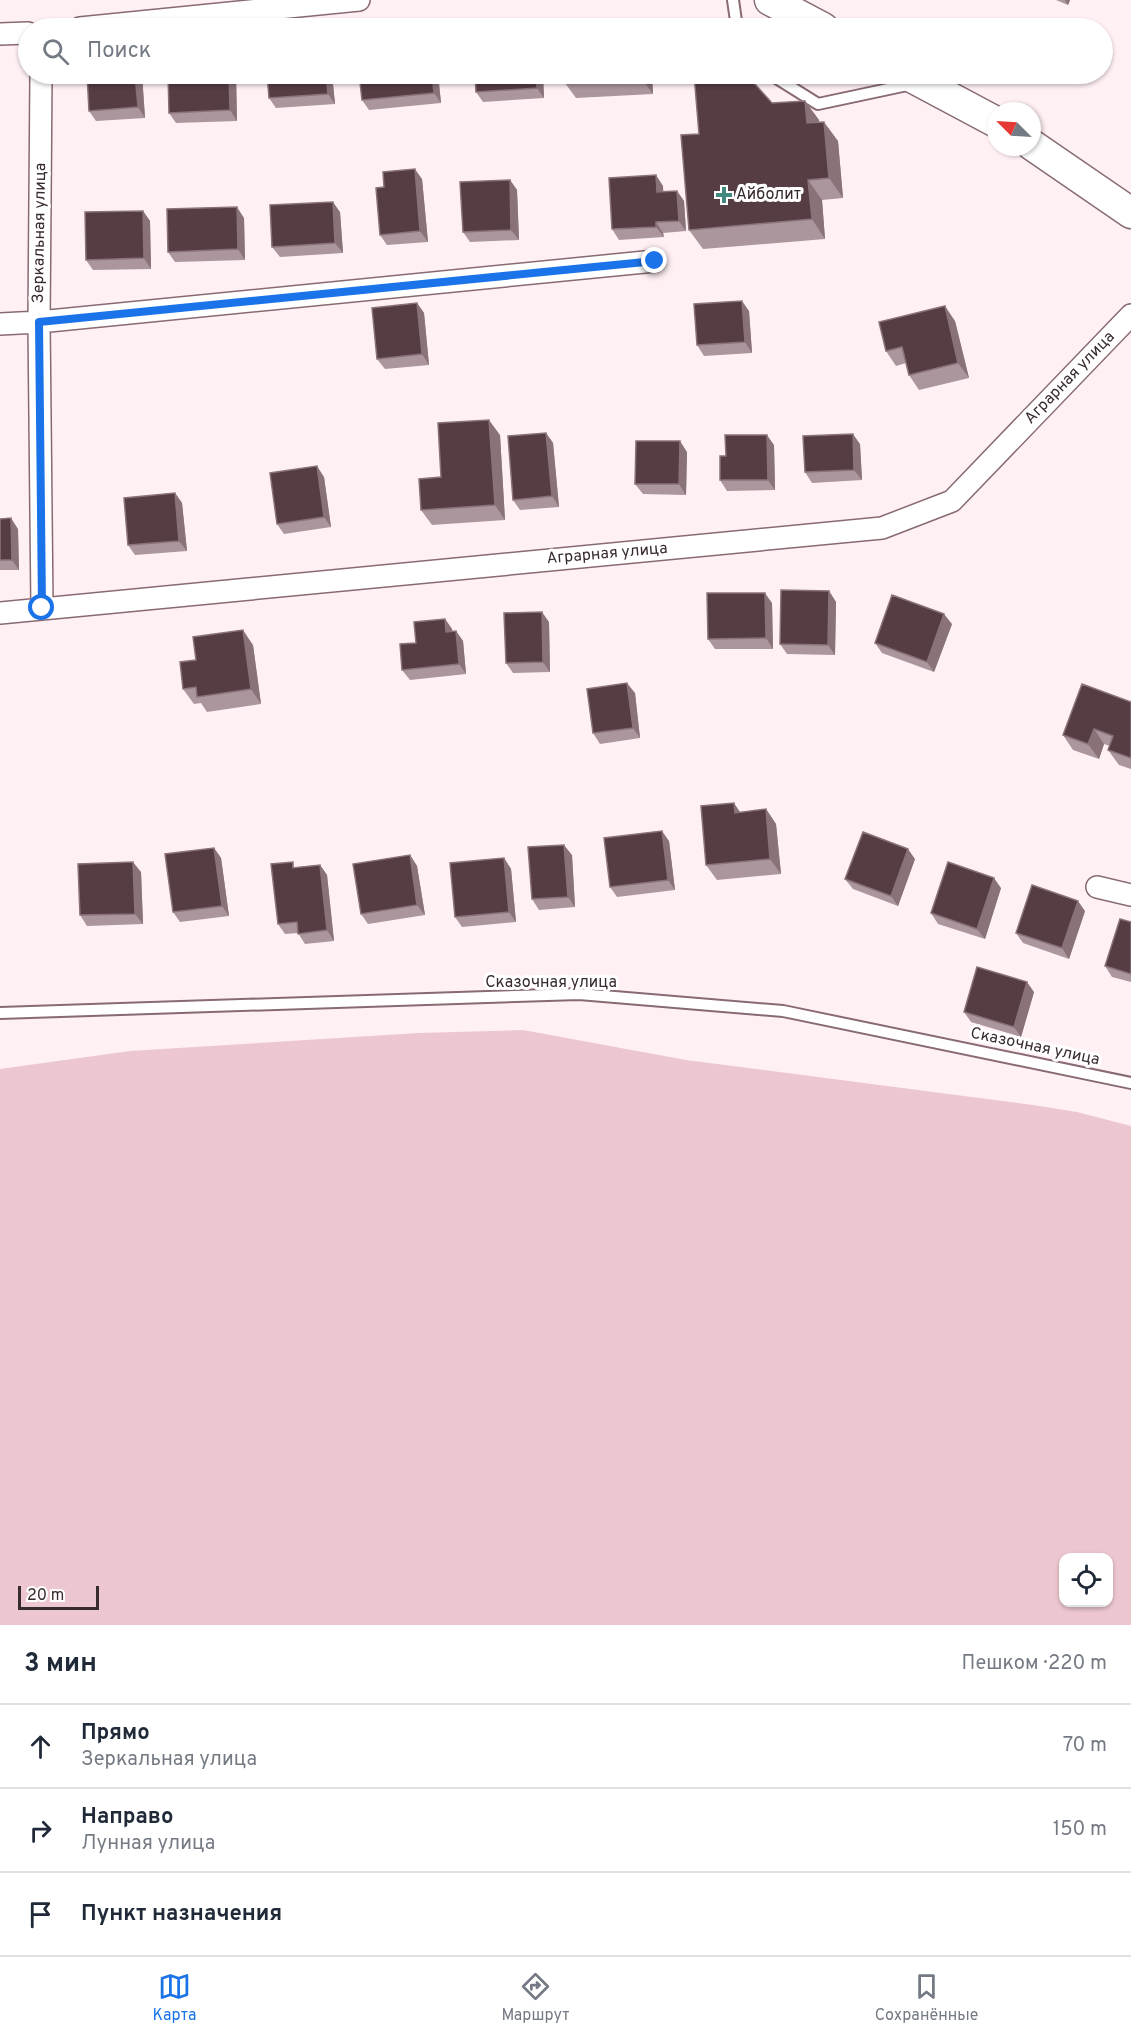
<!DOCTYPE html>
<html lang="ru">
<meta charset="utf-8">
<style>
:root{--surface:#fff;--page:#f2f2f3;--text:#1f2937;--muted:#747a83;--line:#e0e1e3;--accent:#1a73e8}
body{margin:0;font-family:Overpass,sans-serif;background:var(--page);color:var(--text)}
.controls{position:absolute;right:18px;bottom:18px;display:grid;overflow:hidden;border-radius:12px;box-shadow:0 2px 4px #0004}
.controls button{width:54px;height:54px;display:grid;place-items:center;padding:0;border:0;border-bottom:2px solid var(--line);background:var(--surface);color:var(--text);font:30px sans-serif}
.compass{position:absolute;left:987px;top:102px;width:54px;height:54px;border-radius:50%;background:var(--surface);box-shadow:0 2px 4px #0004;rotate:294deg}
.scale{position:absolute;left:18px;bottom:15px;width:81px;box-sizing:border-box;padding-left:6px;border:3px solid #382b2e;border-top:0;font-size:16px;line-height:21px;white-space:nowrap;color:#382b2e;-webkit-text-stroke:4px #fff;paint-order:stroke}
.stop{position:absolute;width:18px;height:18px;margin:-14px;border:4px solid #1a73e8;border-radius:50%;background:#fff}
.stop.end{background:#1a73e8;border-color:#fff;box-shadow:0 2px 6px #0008}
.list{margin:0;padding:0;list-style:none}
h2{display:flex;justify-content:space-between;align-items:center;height:78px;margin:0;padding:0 24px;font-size:26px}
h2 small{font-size:20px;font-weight:400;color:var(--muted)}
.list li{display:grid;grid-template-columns:39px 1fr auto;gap:18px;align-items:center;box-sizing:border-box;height:84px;padding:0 24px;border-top:2px solid var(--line)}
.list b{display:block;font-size:22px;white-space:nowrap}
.list p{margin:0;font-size:20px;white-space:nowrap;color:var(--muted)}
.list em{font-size:20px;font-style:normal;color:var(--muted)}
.icon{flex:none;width:33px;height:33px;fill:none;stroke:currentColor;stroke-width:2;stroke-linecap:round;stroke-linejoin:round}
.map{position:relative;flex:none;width:1131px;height:1625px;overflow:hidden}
.search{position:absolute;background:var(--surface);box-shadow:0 2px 4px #0004;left:18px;right:18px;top:18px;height:66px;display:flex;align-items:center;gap:15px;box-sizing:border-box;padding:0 21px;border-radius:33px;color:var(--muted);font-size:22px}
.sheet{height:330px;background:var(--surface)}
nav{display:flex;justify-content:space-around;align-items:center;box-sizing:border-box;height:84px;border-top:2px solid var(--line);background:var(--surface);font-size:16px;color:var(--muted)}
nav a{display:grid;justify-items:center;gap:3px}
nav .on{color:var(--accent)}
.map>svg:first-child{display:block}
</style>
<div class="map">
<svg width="1131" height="1625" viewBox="0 0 1131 1625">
<rect width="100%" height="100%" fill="#fff0f4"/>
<!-- green -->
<path fill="#edc7d0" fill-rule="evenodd" d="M523,1030L686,1060L1033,1105L1077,1112L1131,1126V1625H0V1069L130,1051L419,1033ZM1064,1558H1108V1602H1064Z"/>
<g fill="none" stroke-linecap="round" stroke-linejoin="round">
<defs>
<path id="service" d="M733,0L737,28
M770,74L818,104L912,84
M0,1013L579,994L783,1011L1131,1083"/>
<path id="minor" d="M80,28L359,0
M0,34L28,33
M41,74L39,322L42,608
M0,324L39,322L655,261
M0,613L882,528L952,501L1131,315
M1097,887L1131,895"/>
<path id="secondary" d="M770,0L823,28
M906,74L996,122
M1032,145L1131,213"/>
</defs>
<!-- service casing -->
<use href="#service" stroke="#886a71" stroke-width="14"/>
<!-- minor casing -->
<use href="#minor" stroke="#886a71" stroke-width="24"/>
<!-- secondary casing -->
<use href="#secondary" stroke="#886a71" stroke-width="33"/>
<!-- service -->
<use href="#service" stroke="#fff" stroke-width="10"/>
<!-- minor -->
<use href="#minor" stroke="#fff" stroke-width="21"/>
<!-- secondary -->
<use href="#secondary" stroke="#fff" stroke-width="30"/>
</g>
<!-- wall -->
<path fill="#aa969c" d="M1056,0H1070L1068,5Z
M87,74H142L145,118L96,121L89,111Z
M168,74H236L237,121L176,123L169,113Z
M332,74L335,104L276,108L269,98Z
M438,74L441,103L369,110L362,100Z
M543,74L544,98L483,102L476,92Z
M652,74L653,94L576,98L565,83Z
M805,101L819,120V122L838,141L843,198L822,200L825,239L703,249L689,230L772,103Z
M422,179L428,242L387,245L380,235L384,187Z
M510,180L517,190L519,240L470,242L463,232Z
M663,186V192L677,191L684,201L686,231L663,233L664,237L619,240L612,229Z
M143,211L150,221L151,269L93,270L86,260Z
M340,212L343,253L280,257L272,247Z
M244,218L245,260L175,262L168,252Z
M417,303L424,313L429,365L385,369L377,359Z
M749,311L752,353L704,356L697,345Z
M955,321L969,378L919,390L909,375L906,363L896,366L886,351Z
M546,433L553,443L559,507L520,510L513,500Z
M500,435L505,520L432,525L421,510Z
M860,444L862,480L812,483L805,472Z
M774,445L775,490L727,491L720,480L726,456Z
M687,452L686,495L643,494L635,484Z
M324,477L331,527L284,534L277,524Z
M175,493L182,503L187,551L135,555L128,545Z
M0,519L18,529L19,570H0Z
M829,591L836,602L835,655L787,654L780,644Z
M772,603L773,649H715L708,639Z
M445,619L452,629V631H456L463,641L466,674L410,680L402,670L416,643Z
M549,622L550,672L513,673L506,663Z
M952,624L934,672L882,653L875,643Z
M253,645L261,704L207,712L201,703L194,704L183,689L196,660Z
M635,693L640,738L600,744L593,733Z
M1131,702V769L1119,765L1108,750L1110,746L1104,744L1099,759L1073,750L1063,735Z
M766,809L776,824L781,874L717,880L706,865Z
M669,841L675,890L617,897L610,887Z
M214,848L221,858L229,916L180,922L173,912Z
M410,855L417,866L425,915L368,924L361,914Z
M572,855L575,907L539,910L532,899Z
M504,858L511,869L516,922L462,927L455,917Z
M915,859L898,906L853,889L845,879Z
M320,865L327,875L334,941L305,944L298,933L285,934L278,924L297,867Z
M141,872L143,924L87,926L80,915Z
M1001,888L985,939L938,924L931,913Z
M1085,911L1069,959L1023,943L1016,933Z
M1131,922V982L1112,977L1105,966Z
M1034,992L1021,1037L971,1022L964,1012Z"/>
<!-- shaded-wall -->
<path fill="#897278" d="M1065,0H1070L1068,5Z
M135,74H142L145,118L138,107Z
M229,74H236L237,121L230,110Z
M326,74H332L335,104L328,94Z
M432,74H438L441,103L434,93Z
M536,74H543L544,98L537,88Z
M642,74H652L653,94L642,79Z
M805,101L819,120L821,143L807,123Z
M824,122L838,141L843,198L829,178Z
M415,169L422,179L428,242L420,231Z
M656,175L663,186L664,202L657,192Z
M510,180L517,190L519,240L511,230Z
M808,180L822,200L825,239L812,219Z
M677,191L684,201L686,231L679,221Z
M333,202L340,212L343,253L335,243Z
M237,207L244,218L245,260L238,249Z
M143,211L150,221L151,269L144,258Z
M656,222L663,233L664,237L656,227Z
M742,301L749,311L752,353L745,342Z
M417,303L424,313L429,365L422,354Z
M945,306L955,321L969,378L958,363Z
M489,420L500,435L505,520L495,505Z
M546,433L553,443L559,507L552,496Z
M853,434L860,444L862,480L854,470Z
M767,435L774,445L775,490L768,480Z
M680,441L687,452L686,495L679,484Z
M317,466L324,477L331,527L324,517Z
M175,493L182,503L187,551L179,541Z
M11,518L18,529L19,570L12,560Z
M829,591L836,602L835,655L828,645Z
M765,593L772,603L773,649L766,638Z
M542,612L549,622L550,672L543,662Z
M944,614L952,624L934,672L927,662Z
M445,619L452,629L454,642L446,632Z
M243,630L253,645L261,704L251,689Z
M456,631L463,641L466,674L459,664Z
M627,683L635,693L640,738L633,728Z
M1094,729L1104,744L1099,759L1088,744Z
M734,803L744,818L735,813Z
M766,809L776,824L781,874L770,859Z
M662,831L669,841L675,890L668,880Z
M564,845L572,855L575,907L568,897Z
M214,848L221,858L229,916L222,906Z
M908,849L915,859L898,906L891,896Z
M410,855L417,866L425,915L417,905Z
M504,858L511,869L516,922L509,912Z
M133,862L141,872L143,924L135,914Z
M320,865L327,875L334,941L327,930Z
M994,878L1001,888L985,939L977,929Z
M1078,901L1085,911L1069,959L1062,948Z
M1027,982L1034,992L1021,1037L1014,1027Z"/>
<!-- building -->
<path fill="#563c43" stroke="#897278" stroke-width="1.5" d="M640,26V28H590Z
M87,74H135L138,107L89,111Z
M168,74H229L230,110L169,113Z
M267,74H326L328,94L269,98Z
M359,74H432L434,93L362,100Z
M475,74H536L537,88L476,92Z
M565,74H642V79L565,83Z
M694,74H746L772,103L805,101L807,123L824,122L829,178L808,180L812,219L689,230L681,135L699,134Z
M415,169L420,231L380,235L376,188L384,187L383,172Z
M656,175L657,192L677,191L679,221L656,222V227L612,229L609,178Z
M510,180L511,230L463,232L460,182Z
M333,202L335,243L272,247L270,205Z
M237,207L238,249L168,252L167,209Z
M143,211L144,258L86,260L85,212Z
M742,301L745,342L697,345L694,304Z
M417,303L422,354L377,359L372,308Z
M945,306L958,363L909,375L902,347L886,351L879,322Z
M489,420L495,505L421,510L419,479L441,477L438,423Z
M546,433L552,496L513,500L508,436Z
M853,434L854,470L805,472L803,436Z
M725,435H767L768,480H720V456H726Z
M636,441H680L679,484H635Z
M317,466L324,517L277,524L270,473Z
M175,493L179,541L128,545L124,498Z
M11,518L12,560H0V519Z
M781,590L829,591L828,645L780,644Z
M707,593H765L766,638L708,639Z
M892,595L944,614L927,662L875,643Z
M542,612L543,662L506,663L504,613Z
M445,619L446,632L456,631L459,664L402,670L400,644L416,643L414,622Z
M243,630L251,689L197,697L196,687L183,689L180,662L196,660L193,637Z
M627,683L633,728L593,733L587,689Z
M1082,684L1131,702V758L1108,750L1113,736L1094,729L1088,744L1063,735Z
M734,803L735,813L766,809L770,859L706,865L701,806Z
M662,831L668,880L610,887L604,838Z
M863,832L908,849L891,896L845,879Z
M564,845L568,897L532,899L528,847Z
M214,848L222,906L173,912L165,854Z
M410,855L417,905L361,914L353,864Z
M504,858L509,912L455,917L450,863Z
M133,862L135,914L80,915L78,864Z
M293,862V868L320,865L327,930L298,934L297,922L278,924L271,864Z
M948,862L994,878L977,929L931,913Z
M1032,885L1078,901L1062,948L1016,933Z
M1120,919L1131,922V974L1105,966Z
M977,967L1027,982L1014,1027L964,1012Z"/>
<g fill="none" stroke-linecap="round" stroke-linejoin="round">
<!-- route -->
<path stroke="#1a73e8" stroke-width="8" d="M42,608L39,322L655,261"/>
</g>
<!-- markers -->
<path fill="#43887d" stroke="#fff" stroke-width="2" d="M721 186h6v6h6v6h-6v6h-6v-6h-6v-6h6z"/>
<g text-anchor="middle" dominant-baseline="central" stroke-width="6" stroke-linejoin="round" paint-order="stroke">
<!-- poi labels -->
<g font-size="16" fill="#382b2e" stroke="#fff" text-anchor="start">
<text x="736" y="195">Айболит</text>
</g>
<!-- street labels -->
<g font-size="16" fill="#382b2e" stroke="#fff">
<text transform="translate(40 233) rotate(-89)">Зеркальная улица</text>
<text transform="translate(1070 378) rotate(-46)">Аграрная улица</text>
<text transform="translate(607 554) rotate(-5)">Аграрная улица</text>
<text x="551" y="983">Сказочная улица</text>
<text transform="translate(1035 1047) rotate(12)">Сказочная улица</text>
</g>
</g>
</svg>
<div class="controls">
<button><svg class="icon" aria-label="locate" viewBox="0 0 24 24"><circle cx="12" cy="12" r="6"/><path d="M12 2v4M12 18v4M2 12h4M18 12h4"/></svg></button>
</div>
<svg class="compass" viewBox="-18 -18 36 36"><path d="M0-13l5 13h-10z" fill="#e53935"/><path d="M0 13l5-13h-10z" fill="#747a83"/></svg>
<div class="scale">20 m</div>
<div class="stop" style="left:42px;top:608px"></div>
<div class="stop end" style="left:655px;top:261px"></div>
<div class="search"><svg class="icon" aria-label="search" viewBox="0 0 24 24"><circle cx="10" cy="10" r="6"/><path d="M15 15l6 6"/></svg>Поиск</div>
</div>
<section class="sheet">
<h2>3 мин<small>Пешком · 220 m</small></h2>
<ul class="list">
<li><svg class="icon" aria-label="ahead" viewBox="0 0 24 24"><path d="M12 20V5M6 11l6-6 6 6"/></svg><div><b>Прямо</b><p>Зеркальная улица</p></div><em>70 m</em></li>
<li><svg class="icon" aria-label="right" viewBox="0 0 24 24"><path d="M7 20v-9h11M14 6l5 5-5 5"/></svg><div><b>Направо</b><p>Лунная улица</p></div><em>150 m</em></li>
<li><svg class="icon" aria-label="arrive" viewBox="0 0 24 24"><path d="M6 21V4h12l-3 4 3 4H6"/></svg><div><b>Пункт назначения</b></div></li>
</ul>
</section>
<nav>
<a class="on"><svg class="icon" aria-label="map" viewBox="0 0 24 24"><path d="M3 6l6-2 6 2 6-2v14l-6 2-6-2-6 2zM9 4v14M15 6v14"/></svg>Карта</a>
<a><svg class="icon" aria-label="directions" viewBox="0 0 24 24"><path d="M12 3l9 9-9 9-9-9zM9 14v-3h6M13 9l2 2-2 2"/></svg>Маршрут</a>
<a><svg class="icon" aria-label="saved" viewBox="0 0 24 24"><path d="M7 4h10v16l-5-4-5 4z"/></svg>Сохранённые</a>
</nav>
